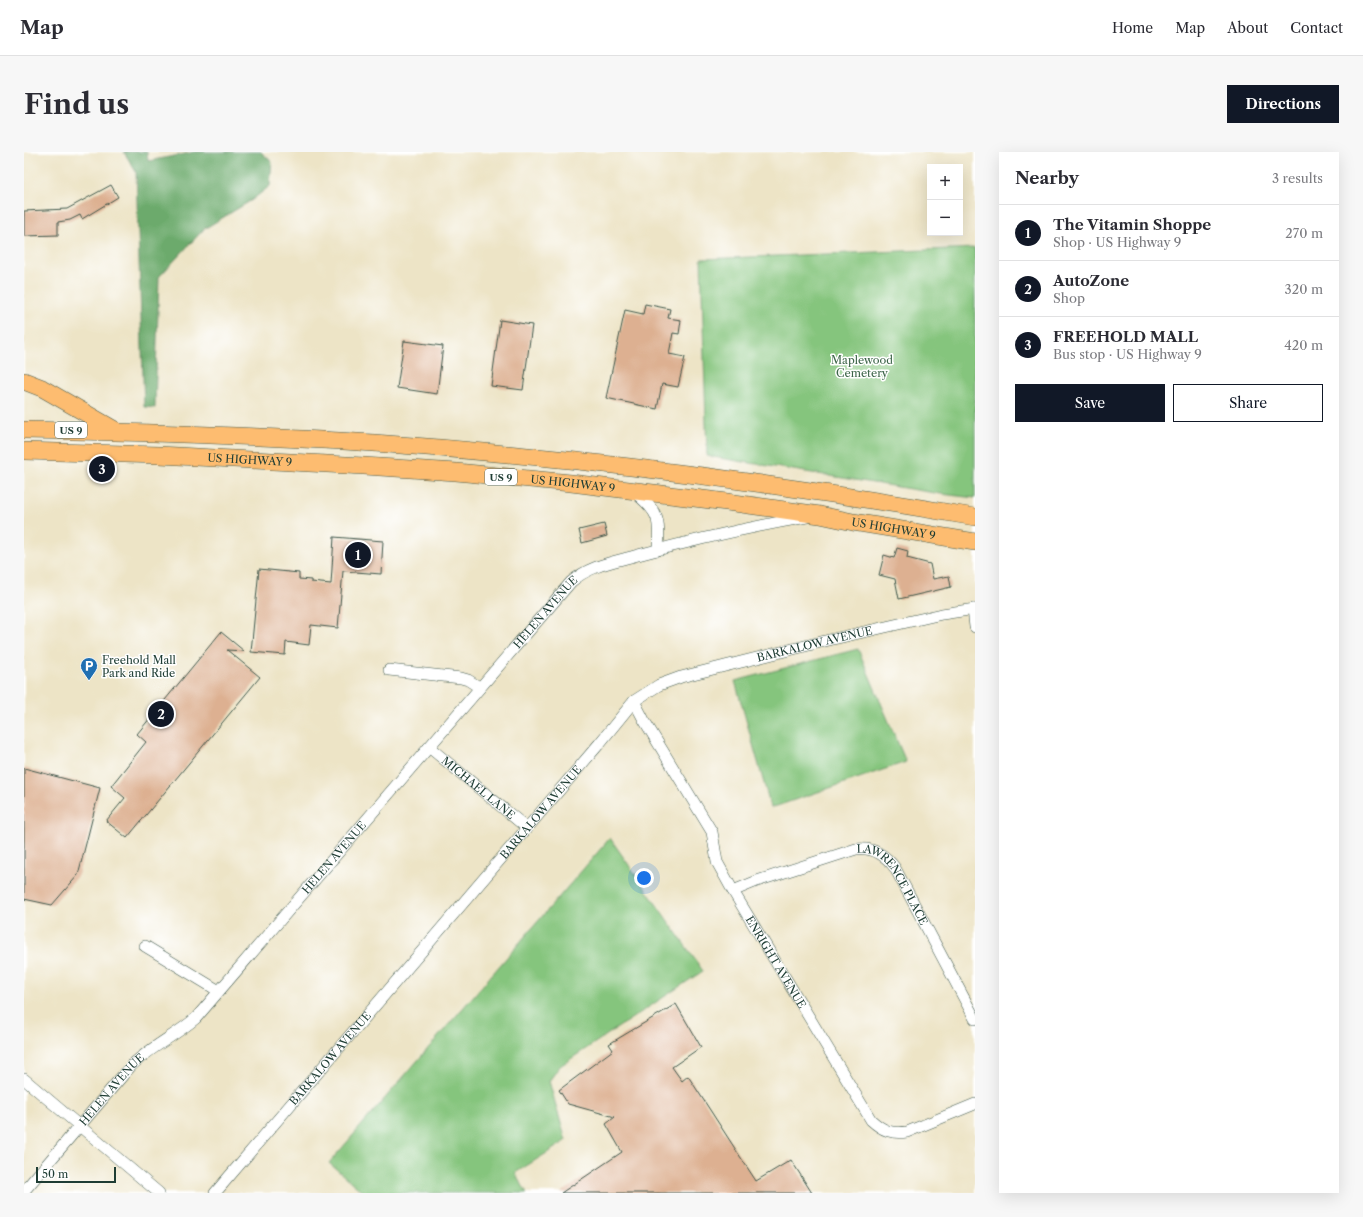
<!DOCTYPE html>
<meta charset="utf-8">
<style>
:root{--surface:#fff;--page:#f7f7f7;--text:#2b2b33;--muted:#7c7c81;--line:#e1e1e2;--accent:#111827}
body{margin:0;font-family:"Libre Caslon Text",serif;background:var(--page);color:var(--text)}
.controls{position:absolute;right:12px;top:12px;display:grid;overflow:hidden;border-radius:0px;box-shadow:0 4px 16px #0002}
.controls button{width:36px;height:36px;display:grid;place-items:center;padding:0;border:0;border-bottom:1px solid var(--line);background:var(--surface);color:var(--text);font:20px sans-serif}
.scale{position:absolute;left:12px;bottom:10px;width:80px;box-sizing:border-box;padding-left:4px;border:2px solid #1f3d34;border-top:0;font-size:11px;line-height:14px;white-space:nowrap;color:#1f3d34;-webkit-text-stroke:3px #fff;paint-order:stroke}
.you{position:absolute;left:620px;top:726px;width:14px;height:14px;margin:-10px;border:3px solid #fff;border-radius:50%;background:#1a73e8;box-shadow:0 0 0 6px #1a73e833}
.badge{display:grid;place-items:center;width:26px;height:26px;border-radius:50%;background:var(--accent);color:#fff;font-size:13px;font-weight:700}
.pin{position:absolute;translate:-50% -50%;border:2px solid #fff;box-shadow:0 1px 4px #0006}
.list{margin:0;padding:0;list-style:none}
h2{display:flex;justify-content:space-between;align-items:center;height:52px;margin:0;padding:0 16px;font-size:17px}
h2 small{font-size:13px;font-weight:400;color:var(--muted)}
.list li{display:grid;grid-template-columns:26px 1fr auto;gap:12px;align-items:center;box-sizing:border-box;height:56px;padding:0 16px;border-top:1px solid var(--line)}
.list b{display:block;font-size:15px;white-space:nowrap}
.list p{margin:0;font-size:13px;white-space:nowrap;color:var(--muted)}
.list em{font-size:13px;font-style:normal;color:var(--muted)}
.actions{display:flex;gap:8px;padding:12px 16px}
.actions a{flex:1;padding:9px 0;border:1px solid var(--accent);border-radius:0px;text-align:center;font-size:14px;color:var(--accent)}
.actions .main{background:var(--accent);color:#fff}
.map{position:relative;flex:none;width:951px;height:1041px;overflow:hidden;border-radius:0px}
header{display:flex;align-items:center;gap:24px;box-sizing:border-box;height:56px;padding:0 20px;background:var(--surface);border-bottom:1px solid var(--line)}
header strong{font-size:19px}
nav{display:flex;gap:22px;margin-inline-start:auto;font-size:14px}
.intro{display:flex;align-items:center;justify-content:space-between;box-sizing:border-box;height:96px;padding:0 24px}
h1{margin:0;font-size:28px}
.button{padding:10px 18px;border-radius:0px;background:var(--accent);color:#fff;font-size:14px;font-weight:700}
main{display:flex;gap:24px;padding:0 24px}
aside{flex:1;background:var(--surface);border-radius:0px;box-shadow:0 4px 16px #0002}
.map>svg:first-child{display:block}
</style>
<header>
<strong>Map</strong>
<nav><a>Home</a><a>Map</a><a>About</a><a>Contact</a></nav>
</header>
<div class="intro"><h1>Find us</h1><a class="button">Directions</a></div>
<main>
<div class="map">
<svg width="951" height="1041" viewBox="0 0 951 1041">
<rect width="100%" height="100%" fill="#fff"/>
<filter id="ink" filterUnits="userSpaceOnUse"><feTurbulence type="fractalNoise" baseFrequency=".025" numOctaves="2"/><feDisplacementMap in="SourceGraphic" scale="8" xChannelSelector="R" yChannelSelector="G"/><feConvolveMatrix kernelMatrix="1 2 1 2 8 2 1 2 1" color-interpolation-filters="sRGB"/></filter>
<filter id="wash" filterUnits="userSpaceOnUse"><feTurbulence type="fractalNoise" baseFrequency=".012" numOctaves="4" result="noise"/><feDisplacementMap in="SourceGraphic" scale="16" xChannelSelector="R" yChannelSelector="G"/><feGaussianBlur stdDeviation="0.9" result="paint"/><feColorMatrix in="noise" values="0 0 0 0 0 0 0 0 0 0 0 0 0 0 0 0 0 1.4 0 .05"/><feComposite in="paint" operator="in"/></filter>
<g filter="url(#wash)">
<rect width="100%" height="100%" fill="#ede4c6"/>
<!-- green -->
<path fill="#85c57d" stroke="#528158" d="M951,96V346L917,342L683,304L677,107Z
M834,497L882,610L747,656L711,529Z
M586,686L679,819L536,914L525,929L542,989L491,1021L503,1041H340L305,1011Z"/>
<!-- forest -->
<path fill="#6caa6c" stroke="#467450" d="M100,0H123L124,9L171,0H237L248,10L246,34L228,48L180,77L135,125L131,256L120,255L112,20Z"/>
<g id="blocks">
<!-- building -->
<path fill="#ddb091" d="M87,33L94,45L58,67L56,63L46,68L34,70V83L0,84V59L43,57Z
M621,152L646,157L644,166L657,168L655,182L649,181L645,202L661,205L654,235L638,232L633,257L582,246L601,158L619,162Z
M476,168L508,173L499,238L467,234Z
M380,189L419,194L413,242L373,236Z
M580,372L583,384L558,391L555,378Z
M310,385L359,389L357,422L319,419L314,476L287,473L285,493L262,490L261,503L227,500L235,417L275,421V427L287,428V430L307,432Z
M873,396L884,399L883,406L906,412L909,427L925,424L927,435L875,447L871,427L855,423L860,403L870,406Z
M197,480L220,499L203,498L236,525L103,686L82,669L101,646L87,634L122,590L113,582Z
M0,616L76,636L54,723L28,753L0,747Z
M652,852L677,895L648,915L658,929L664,924L732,1029L767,1008L788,1041H537L598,1000L582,972L591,965L544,952L535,938L589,898L585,892Z"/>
</g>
</g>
<g filter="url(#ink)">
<use href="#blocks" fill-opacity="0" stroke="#3e564a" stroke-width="1"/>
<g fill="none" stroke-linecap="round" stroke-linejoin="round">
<defs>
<g id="minor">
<path d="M610,340C635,360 636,366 634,398"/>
<path d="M949,457L951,475"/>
<path d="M365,518L437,526L444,528L455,535"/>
<path id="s1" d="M610,549L620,568L688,680L693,710L709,739L847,968C859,979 868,982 883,980L951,952"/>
<path id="s2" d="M405,595L503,676"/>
<path id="s3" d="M709,739L733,729L832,697C849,695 861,702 871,716L951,867"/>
<path d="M121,794L195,839"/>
<path d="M0,927L135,1041"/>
<path id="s4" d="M0,1039L106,915C126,895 151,884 172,866L547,430C566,413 590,410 614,403C670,388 726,375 783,365"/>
<path id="s5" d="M191,1041L575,592L610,549L635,533L657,525L805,488L918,462L951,457"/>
</g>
<g id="highway">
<path d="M0,229L18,236L91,278"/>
<path d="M0,278C117,280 234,284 350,291C552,305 752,331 951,365"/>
<path id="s6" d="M0,299L135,303L340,314L432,320L547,331L703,350L796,363L829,370L951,390"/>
</g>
</defs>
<!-- minor casing -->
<use href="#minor" stroke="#3e564a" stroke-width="12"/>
<!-- highway casing -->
<use href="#highway" stroke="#3e564a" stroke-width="18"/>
<!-- minor -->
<use href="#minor" stroke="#fff" stroke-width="11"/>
<!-- highway -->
<use href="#highway" stroke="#fdbc6f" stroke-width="17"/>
</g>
</g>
<!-- icons -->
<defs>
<symbol id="parking-pin" viewBox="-11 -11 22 30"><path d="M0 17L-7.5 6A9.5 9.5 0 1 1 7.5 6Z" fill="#1f6fb2" stroke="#fff"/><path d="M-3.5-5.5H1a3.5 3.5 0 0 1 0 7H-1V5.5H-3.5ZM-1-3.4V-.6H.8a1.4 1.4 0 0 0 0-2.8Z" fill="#fff"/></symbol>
</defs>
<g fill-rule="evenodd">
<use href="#parking-pin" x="55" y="504" width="20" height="27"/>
</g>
<g text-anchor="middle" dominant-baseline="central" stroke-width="3" stroke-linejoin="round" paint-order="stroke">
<!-- shield labels -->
<g fill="#fff" stroke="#627771" stroke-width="1">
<rect x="31" y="270" width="32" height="16" rx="3"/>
<rect x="461" y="317" width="32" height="16" rx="3"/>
</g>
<g font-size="10" font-weight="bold" fill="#1f3d34">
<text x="47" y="278">US 9</text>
<text x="477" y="325">US 9</text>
</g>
<!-- park labels -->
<g font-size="11" fill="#3e664a" stroke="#fff">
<text x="838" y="208">Maplewood<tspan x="838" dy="13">Cemetery</tspan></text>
</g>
<!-- street labels -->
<g font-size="11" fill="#1f3d34" stroke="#fff">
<text stroke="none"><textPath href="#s6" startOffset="226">US HIGHWAY 9</textPath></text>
<text stroke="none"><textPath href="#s6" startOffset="550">US HIGHWAY 9</textPath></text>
<text stroke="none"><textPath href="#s6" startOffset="874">US HIGHWAY 9</textPath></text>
<text stroke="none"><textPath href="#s4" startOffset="781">HELEN AVENUE</textPath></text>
<text stroke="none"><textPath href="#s5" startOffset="837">BARKALOW AVENUE</textPath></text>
<text stroke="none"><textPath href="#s2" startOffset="64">MICHAEL LANE</textPath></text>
<text stroke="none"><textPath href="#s5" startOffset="501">BARKALOW AVENUE</textPath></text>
<text stroke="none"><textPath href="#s4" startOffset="457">HELEN AVENUE</textPath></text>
<text stroke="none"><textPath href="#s3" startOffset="185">LAWRENCE PLACE</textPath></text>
<text stroke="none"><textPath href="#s1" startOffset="299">ENRIGHT AVENUE</textPath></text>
<text stroke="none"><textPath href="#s5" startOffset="177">BARKALOW AVENUE</textPath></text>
<text stroke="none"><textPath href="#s4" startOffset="134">HELEN AVENUE</textPath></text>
</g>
<!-- poi labels -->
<g font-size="11" fill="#1f3d34" stroke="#fff" text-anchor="start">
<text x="78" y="508">Freehold Mall<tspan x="78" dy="13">Park and Ride</tspan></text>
</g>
</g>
</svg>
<div class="controls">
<button>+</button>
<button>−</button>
</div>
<div class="scale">50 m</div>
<div class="you"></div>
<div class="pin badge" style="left:334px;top:403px">1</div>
<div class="pin badge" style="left:137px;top:562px">2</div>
<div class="pin badge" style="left:78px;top:317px">3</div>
</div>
<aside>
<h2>Nearby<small>3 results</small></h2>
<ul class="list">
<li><span class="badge">1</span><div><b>The Vitamin Shoppe</b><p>Shop · US Highway 9</p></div><em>270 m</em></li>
<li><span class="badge">2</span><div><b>AutoZone</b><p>Shop</p></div><em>320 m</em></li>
<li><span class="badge">3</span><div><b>FREEHOLD MALL</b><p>Bus stop · US Highway 9</p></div><em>420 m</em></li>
</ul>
<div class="actions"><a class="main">Save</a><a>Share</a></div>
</aside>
</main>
